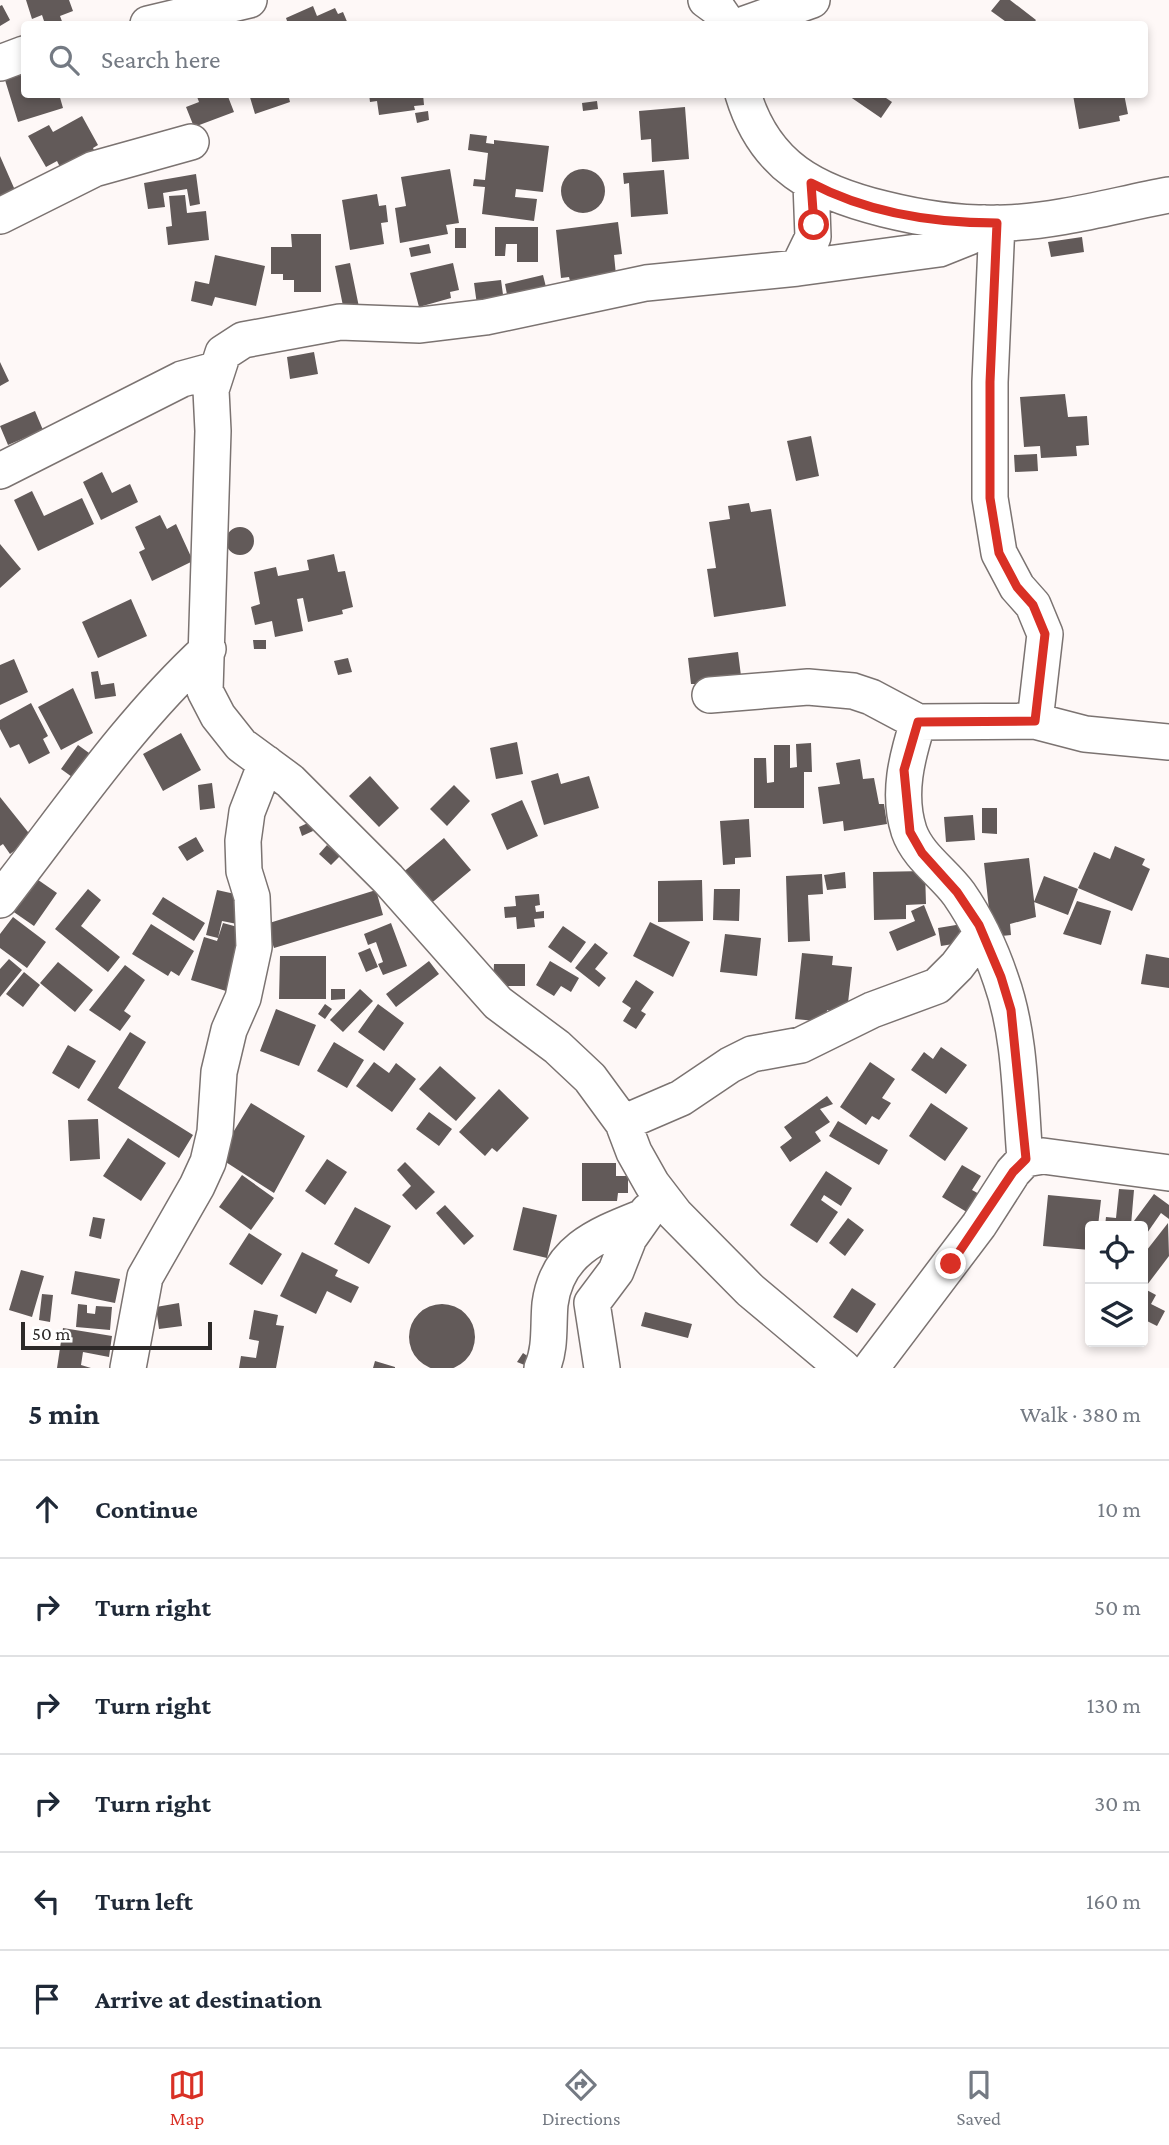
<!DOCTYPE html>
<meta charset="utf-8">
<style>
:root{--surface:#fff;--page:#f2f2f3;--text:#1f2937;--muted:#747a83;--line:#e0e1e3;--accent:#d93025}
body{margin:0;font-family:"Crimson Pro",serif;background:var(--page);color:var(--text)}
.controls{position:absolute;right:21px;bottom:21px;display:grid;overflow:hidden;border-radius:7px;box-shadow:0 4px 10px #0003}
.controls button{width:63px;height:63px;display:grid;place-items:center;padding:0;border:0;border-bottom:2px solid var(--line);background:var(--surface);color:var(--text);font:35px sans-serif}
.scale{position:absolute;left:21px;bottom:18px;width:191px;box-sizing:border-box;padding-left:7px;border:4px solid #2d2a29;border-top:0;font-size:19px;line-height:24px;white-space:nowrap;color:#2d2a29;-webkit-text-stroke:5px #fff;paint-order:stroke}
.stop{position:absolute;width:21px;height:21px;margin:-16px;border:5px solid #d93025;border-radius:50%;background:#fff}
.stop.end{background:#d93025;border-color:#fff;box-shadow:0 2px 7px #0008}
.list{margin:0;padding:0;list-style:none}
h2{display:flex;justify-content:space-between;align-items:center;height:91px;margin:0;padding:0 28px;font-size:30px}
h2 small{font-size:23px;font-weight:400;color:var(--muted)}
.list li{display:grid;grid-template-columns:46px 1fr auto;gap:21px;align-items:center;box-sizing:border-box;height:98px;padding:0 28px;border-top:2px solid var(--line)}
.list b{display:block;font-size:26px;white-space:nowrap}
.list em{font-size:23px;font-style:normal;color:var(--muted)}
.icon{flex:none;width:38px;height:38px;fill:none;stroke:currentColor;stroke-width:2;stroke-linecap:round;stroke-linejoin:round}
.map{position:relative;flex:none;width:1169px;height:1368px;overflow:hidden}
.search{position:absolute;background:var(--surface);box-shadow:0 4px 10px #0003;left:21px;right:21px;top:21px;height:77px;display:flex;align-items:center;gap:18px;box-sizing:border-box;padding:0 24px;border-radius:7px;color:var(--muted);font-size:26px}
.sheet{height:679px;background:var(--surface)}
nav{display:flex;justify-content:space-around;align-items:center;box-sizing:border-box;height:98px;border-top:2px solid var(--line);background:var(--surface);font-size:19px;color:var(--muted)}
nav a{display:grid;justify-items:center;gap:4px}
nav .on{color:var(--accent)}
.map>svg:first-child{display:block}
</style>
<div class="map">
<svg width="1169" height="1368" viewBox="0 0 1169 1368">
<rect width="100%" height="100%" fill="#fef8f7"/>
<!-- building -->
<path fill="#625a59" d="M26,0H69L73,11L60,16L63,24H45L42,15L32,19Z
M1000,0H1010L1036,20L1033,24H1009L991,11Z
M2,5L10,20L0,26V6Z
M313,6L317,16L335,8L338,14L343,12L348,24H288L286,18Z
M24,74V94H59L63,108L18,122L5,80Z
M196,94H227L234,112L194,127L186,107L199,102Z
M249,94H288L290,102L255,114Z
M369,94H423L424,105L414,106L415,110L379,115L377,101L370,102Z
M846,94H880L892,102L881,118Z
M1124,94L1128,114L1119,116L1120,121L1079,129L1073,95Z
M597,101L598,109L583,111L582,103Z
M685,107L689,159L652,162L651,139L641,140L639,111Z
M428,111L429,120L417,123L415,113Z
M82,116L98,145L93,148L97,157L62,171L57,161L46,167L28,136L49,125L53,132Z
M470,134L487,136L486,143L494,144V140L549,146L543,192L516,189L515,197L537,199L534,221L482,214L485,187L473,186L474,179L485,180L488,153L468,150Z
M0,156L18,197L0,205Z
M561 191a22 22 0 1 1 44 0a22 22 0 1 1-44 0Z
M450,169L459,223L446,225L448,234L400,243L395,208L406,206L401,177Z
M664,170L668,214L631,217L629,183L624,184L623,173Z
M196,174L200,204L190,206L187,189L163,193L165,207L148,209L144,183Z
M377,194L379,206L386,205L388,222L381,223L384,244L350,250L342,200Z
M185,195L187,213L206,211L209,240L168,245L166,227L172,226L169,196Z
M618,222L622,254L614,255L616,275L570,281L569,277L561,278L556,230Z
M495,227H538V262H517V244H506L505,256H495Z
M455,228H466V248H455Z
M291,234H321V292H294V280H283V274H271V247H292Z
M1082,237L1084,252L1051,257L1048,242Z
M429,244L431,253L411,257L409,248Z
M215,255L265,266L256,306L215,297L212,306L191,301L195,281L209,284Z
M350,263L360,312L345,316L335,266Z
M453,263L459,290L450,292L451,298L419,307L410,273Z
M543,275L547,291L508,300L505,284Z
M501,280L504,302L477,305L474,283Z
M314,352L318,374L290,379L287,357Z
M0,362L9,381L0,386Z
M1065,394L1068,417L1087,416L1089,445L1076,446L1077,456L1041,458L1040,446L1024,447L1020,397Z
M35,411L43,430L8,445L0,426Z
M811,436L819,476L796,481L787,441Z
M1037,454L1038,471L1015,472L1014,455Z
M102,472L112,493L130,484L138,502L101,520L83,482Z
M32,491L44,516L82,498L94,524L38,551L14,500Z
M749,503L751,512L771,509L786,606L714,617L707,569L716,568L709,522L730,519L728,506Z
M160,515L167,529L176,524L193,561L152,581L139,552L145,549L135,527Z
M226 541a14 14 0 1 1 28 0a14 14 0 1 1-28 0Z
M0,544L21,569L0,588Z
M334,554L338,572L345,571L353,607L342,610L343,614L308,622L303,598L297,599L303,631L275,637L272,621L255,625L251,607L260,604L254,572L276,567L278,576L309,570L307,560Z
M131,599L147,636L98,658L82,622Z
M253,640H266V649H254Z
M738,652L742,684L698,690L697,684H691L688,658Z
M348,658L352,672L338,675L334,661Z
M14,659L28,692L0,705V665Z
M98,671L101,685L114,683L116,696L95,699L91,672Z
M73,688L93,733L61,750L38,707Z
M31,703L48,736L43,739L50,753L29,764L19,744L10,748L0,729V720Z
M181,733L201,770L163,791L143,754Z
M517,742L523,774L496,779L490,748Z
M811,743L812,772H804V808H754V758H766L767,783L774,782V745H790V768L797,767L796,744Z
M78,745L96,758L79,782L61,769Z
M860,759L863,779L874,778L879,804H884L887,824L844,831L843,821L823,824L818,787L840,784L836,763Z
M558,773L561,784L589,776L599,808L544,825L531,781Z
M370,776L399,808L379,827L349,796Z
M212,783L215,808L200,810L198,785Z
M454,785L470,801L447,826L430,809Z
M0,797L32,837L10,854L3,844L0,846Z
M522,800L538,836L507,850L491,814Z
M982,808H997V834L982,833Z
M973,815L975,840L946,842L944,817Z
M749,819L751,857L735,858V864L723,865L720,821Z
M310,822L313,831L302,836L299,827Z
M196,837L204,851L187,861L178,847Z
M444,838L471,870L428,906L401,874Z
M327,845L340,856L331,865L319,854Z
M1115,846L1145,859L1142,865L1150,869L1132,911L1078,888L1094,852L1110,859Z
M1029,858L1036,917L1010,924L1011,935L992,937L984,863Z
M925,871L926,904L906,905V919L874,920L873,872Z
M845,872L846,888L827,890L824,875Z
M822,874L823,894L808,895L810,941L788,942L786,876Z
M31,875L57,893L34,926L8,908Z
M1044,876L1078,889L1068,915L1034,902Z
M702,880L703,921L658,922V881Z
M88,889L101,900L81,926L120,957L108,972L55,929Z
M714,889H740L739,921L713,920Z
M217,890L244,896L237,924L222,921L218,938L206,935Z
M376,890L383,915L274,948L266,924Z
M539,894L540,905L535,906L536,912L544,911V918L534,919L535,927L517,929L516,917L505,918L504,907L516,906L515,896Z
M163,897L205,923L194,941L152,914Z
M1077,901L1111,911L1101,945L1063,934Z
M924,905L936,935L897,951L889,932L915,921L911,911Z
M13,917L46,942L27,968L0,948V934Z
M650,922L690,942L673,977L633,956Z
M223,923L245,929L226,991L191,980L204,937L217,941Z
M391,923L407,966L383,975L378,964L383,962L376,942L368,945L364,934Z
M968,923L971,941L941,946L938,928Z
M151,924L194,951L179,976L171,971L168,976L132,954Z
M563,926L586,942L571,963L548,947Z
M725,934L761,938L757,976L720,972Z
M595,943L608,953L595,969L606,978L599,987L575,968Z
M370,948L378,967L366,972L358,953Z
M802,953L833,956L832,965L852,967L847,1012L827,1010L826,1022L795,1019Z
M1146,954L1169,958V988L1141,984Z
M280,956H326V999H279Z
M9,959L22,970L0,997V969Z
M429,961L439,974L396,1007L386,994Z
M550,961L579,978L571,992L561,986L554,996L536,985Z
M58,962L93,990L75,1012L40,983Z
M494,964H525V986H493Z
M125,965L145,980L124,1011L131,1016L120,1031L89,1010Z
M24,972L40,985L23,1007L6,994Z
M636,980L654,992L641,1011L646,1014L636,1029L623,1021L631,1008L622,1002Z
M331,989H345V999L331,1000Z
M360,989L373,1001L343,1032L330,1020Z
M325,1004L332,1009L325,1019L318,1014Z
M378,1004L404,1023L384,1051L358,1032Z
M276,1009L316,1025L299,1066L260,1051Z
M130,1032L146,1042L118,1088L193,1135L179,1158L87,1100Z
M334,1042L364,1060L347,1088L317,1071Z
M68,1045L96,1061L79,1089L52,1073Z
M941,1047L967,1065L946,1094L911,1070L924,1052L933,1059Z
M374,1062L389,1073L396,1063L416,1079L392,1112L356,1086Z
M870,1062L895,1079L882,1098L891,1103L879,1120L872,1116L866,1125L840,1107Z
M440,1066L476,1098L456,1121L419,1089Z
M499,1089L529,1118L497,1152L492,1148L485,1156L459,1132Z
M827,1096L833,1104L820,1109L830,1122L815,1132L821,1141L790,1162L780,1147L792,1138L784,1127Z
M251,1103L305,1136L274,1193L218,1157Z
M931,1103L968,1128L945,1161L909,1136Z
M429,1112L452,1129L439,1146L416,1129Z
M98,1119L100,1159L70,1161L68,1120Z
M838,1121L888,1150L879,1165L829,1136Z
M128,1138L166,1163L141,1201L103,1176Z
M327,1159L347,1172L325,1205L305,1191Z
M405,1162L435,1192L416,1210L402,1195L411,1186L397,1170Z
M582,1163H616V1176H628V1193H618L617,1201H582Z
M962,1165L981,1176L972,1190L981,1195L970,1214L942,1197Z
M826,1171L852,1188L841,1206L824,1195L821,1200L838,1212L817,1243L790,1225Z
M242,1175L274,1198L251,1230L219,1207Z
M1119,1189L1134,1190L1131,1225L1154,1194L1169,1205V1219L1161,1213L1145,1236L1143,1226H1105L1106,1217L1116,1218Z
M1048,1195L1101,1200L1098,1226H1090V1250L1043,1246Z
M445,1205L474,1236L464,1245L436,1213Z
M355,1207L391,1226L369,1264L334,1244Z
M523,1207L557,1215L547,1258L513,1250Z
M93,1217L105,1219L101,1239L89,1236Z
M848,1218L864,1230L845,1256L829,1243Z
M1168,1223L1169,1256L1147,1285L1143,1282V1255Z
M249,1233L282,1254L262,1285L229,1264Z
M302,1252L338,1270L335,1276L359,1287L351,1303L327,1291L316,1314L280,1296Z
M21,1270L44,1276L32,1317L9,1310Z
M75,1271L120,1279L115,1303L71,1294Z
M852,1288L876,1304L857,1333L833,1317Z
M1143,1288L1156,1295L1151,1304L1165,1311L1157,1326L1143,1319Z
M42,1294L53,1295L50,1322L39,1320Z
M179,1303L182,1326L159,1329L156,1307Z
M78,1304L87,1305V1313L95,1314L96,1306L112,1307L110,1330L76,1327Z
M409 1337a33 33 0 1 1 66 0a33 33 0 1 1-66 0Z
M254,1310L278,1315L276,1325L284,1326L276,1368H239L241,1356L256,1358L259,1341L249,1339Z
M645,1312L692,1324L688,1338L641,1326Z
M63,1328L112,1336L109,1357L83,1352L81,1365L91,1368H57Z
M523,1353L536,1362L532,1368L517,1362Z
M375,1361L395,1367V1368H373Z"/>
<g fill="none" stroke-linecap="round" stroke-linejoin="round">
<defs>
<path id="minor" d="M706,0L717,8L728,24
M148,24L249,0
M745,24L812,0
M0,63L24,54
M743,94C765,167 815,192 884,209C924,219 963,225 1006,223C1061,221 1115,205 1169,195
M0,216L94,169L191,142
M997,223L990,382V498L999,553L1017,587L1033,605L1045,634L1035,721
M798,268L813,237L811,183
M0,471L182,379L215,370
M710,695L808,687L853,691L871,697L918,722L1035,721L1085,734L1169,742
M918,722C907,757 897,794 909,831C918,857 944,873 959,894C977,920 991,950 1001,980C1021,1036 1020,1100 1025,1159
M0,900C67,814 128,723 208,649
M623,1123L681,1098L730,1065L752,1054L801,1045L872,1010L937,986L957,966L982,933
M128,1368L145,1277L197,1186L208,1162L215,1132L219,1072L229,1030L243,998L254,947L252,897L244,871L243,841L247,812L266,763
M542,1368C551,1348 548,1326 550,1304C557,1250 598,1235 643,1217
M602,1368L592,1303L616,1271L629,1238L648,1211
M843,1368L750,1290L675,1214L652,1184L634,1152L623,1123L590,1078L557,1047L498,1003L388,879L290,781L241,745L218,716L205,691L213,431L211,390L223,353L243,340L340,322L420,325L486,317L646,283L798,268L939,249L969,237L984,223
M871,1368L979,1225L1013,1172L1025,1159L1043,1156L1169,1173"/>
</defs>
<!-- minor casing -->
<use href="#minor" stroke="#7b7371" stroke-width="38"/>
<!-- minor -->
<use href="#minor" stroke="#fff" stroke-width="35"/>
</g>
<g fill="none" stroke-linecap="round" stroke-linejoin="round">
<!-- route -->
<path stroke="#d93025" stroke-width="9" d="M814,225L811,183C868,213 933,223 997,223L990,382V498L999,553L1017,587L1033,605L1045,634L1035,721L918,722L904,770L910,832L922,853L957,892L979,925L1001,977L1011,1010L1026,1159L1013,1172L951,1264"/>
</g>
</svg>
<div class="controls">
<button><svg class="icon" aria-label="locate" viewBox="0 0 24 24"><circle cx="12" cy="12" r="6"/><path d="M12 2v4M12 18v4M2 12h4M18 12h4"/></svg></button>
<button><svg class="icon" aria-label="layers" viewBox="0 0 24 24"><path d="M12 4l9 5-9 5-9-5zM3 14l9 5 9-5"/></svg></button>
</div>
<div class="scale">50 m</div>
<div class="stop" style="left:814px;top:225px"></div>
<div class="stop end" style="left:951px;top:1264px"></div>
<div class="search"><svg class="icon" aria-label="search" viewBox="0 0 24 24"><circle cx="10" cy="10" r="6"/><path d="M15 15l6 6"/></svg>Search here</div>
</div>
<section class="sheet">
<h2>5 min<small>Walk · 380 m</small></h2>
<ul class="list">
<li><svg class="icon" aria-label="ahead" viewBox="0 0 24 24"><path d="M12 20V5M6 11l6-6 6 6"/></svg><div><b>Continue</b></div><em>10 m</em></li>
<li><svg class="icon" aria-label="right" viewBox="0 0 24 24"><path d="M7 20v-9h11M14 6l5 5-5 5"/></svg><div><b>Turn right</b></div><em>50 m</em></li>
<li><svg class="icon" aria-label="right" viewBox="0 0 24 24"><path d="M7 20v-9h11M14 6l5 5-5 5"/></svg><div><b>Turn right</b></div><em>130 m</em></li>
<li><svg class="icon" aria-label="right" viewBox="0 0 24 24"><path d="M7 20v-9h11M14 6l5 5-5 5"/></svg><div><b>Turn right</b></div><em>30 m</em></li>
<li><svg class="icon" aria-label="left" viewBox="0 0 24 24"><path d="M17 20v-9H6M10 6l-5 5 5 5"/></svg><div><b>Turn left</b></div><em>160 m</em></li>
<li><svg class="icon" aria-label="arrive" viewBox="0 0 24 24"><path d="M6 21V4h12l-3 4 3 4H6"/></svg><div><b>Arrive at destination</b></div></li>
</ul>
</section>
<nav>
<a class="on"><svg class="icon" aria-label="map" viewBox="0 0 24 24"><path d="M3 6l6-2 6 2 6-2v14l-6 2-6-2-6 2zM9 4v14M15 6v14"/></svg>Map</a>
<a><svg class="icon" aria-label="directions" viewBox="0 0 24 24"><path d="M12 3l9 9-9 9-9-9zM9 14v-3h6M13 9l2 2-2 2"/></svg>Directions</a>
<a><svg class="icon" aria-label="saved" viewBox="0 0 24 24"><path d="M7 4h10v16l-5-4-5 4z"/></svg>Saved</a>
</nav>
